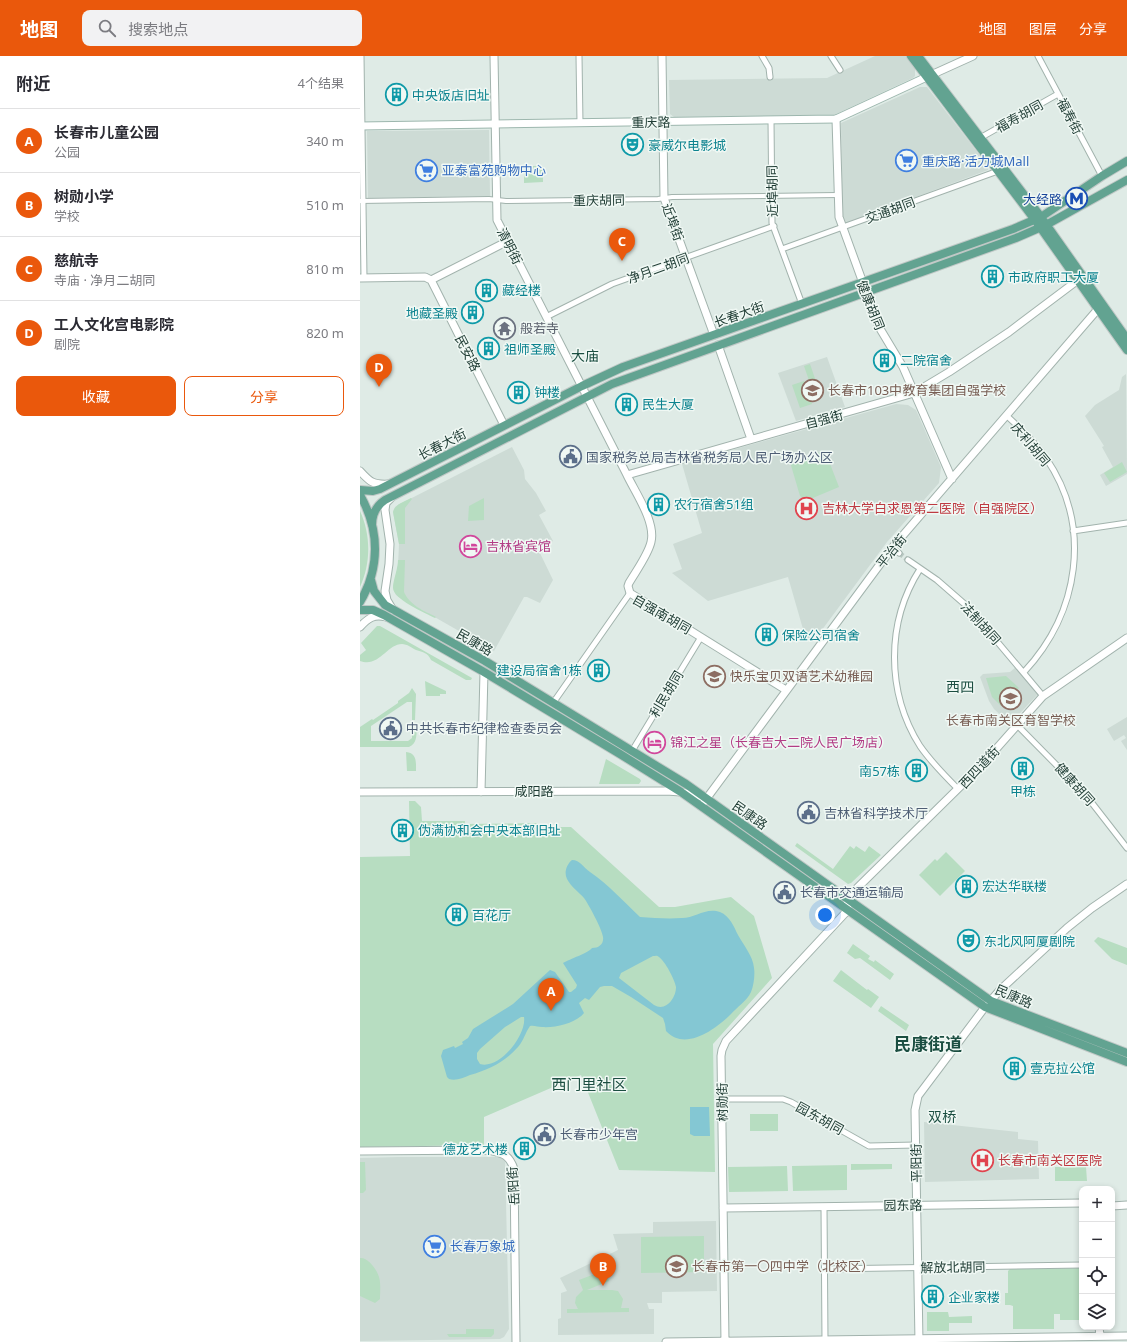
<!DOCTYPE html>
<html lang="zh">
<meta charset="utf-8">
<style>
:root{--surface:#fff;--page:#f2f2f3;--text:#2b2b33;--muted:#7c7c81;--line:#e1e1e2;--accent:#ea580c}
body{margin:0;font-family:"Noto Sans","Noto Sans SC",sans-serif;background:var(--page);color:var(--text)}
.controls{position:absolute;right:12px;bottom:12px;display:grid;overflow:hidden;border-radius:8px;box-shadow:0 2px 6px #0003}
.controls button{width:36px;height:36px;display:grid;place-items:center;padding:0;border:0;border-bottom:1px solid var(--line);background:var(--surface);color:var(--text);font:20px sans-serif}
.you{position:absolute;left:465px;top:859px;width:14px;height:14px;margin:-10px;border:3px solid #fff;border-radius:50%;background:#1a73e8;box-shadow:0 0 0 6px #1a73e833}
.badge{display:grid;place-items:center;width:26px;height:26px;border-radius:50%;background:var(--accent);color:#fff;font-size:13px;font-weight:700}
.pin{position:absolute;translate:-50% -33px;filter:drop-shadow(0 1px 2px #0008)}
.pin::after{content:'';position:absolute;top:21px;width:14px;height:12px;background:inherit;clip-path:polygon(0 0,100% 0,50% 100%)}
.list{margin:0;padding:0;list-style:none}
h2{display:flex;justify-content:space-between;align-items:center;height:52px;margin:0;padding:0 16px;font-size:17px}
h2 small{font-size:13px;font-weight:400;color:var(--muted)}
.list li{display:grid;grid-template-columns:26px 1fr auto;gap:12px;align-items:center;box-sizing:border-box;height:64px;padding:0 16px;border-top:1px solid var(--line)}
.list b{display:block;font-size:15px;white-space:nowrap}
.list p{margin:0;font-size:13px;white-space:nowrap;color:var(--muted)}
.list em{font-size:13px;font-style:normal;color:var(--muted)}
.actions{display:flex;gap:8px;padding:12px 16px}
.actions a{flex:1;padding:9px 0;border:1px solid var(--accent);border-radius:8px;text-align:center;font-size:14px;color:var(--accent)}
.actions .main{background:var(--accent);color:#fff}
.icon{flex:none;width:22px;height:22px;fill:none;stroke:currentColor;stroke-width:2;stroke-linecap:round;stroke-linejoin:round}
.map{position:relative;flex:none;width:767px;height:1286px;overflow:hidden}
header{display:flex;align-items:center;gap:24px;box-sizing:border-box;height:56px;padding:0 20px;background:var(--accent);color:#fff}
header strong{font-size:19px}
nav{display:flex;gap:22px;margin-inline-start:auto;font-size:14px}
.search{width:280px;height:36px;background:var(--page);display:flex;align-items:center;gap:10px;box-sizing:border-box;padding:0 14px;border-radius:8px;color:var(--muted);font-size:15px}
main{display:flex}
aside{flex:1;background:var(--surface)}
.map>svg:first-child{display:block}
</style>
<header>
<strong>地图</strong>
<div class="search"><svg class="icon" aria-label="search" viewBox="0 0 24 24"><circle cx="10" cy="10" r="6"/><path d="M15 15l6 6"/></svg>搜索地点</div>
<nav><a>地图</a><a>图层</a><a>分享</a></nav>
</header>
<main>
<aside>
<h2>附近<small>4个结果</small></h2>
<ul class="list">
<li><span class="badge">A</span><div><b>长春市儿童公园</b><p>公园</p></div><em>340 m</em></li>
<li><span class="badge">B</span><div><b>树勋小学</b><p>学校</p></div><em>510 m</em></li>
<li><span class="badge">C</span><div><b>慈航寺</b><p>寺庙 · 净月二胡同</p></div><em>810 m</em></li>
<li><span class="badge">D</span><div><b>工人文化宫电影院</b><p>剧院</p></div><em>820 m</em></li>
</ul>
<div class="actions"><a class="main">收藏</a><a>分享</a></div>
</aside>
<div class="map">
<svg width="767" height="1286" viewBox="0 0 767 1286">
<rect width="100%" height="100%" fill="#dfebe6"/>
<!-- built -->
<path fill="#cddbd5" d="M515,0H546L555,12V20L553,22L474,59L314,61L310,58L309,24L467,22Z
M560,31H567L628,110V114L486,167L485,166L482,157L481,67Z
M129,74L130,140L8,142L7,75Z
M467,301L485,351L436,365L418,317Z
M766,318L767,418L746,430L740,419L753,411L742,391L744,390L725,360L735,349L759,334L762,321Z
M536,348L548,349L556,354L581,411L579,427L527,486L453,586L445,580L428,521L348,545L312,517L322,513L313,488L342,477L322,408Z
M152,391L164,414L165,423L176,437L186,455L179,459L193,485L178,493L193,524L180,547L167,541H164L134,595L36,539L33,531L38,510L39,488L33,456L35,451L38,449Z
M656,611L678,638L650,668L634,653L629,645L620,621L623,618L650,616Z
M767,661V694L761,685L766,682L764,679L754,685L747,673Z
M564,1066L658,1076V1083L678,1085L679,1123L565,1126Z
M38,1101H140L145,1104L149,1273L144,1281L140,1283L0,1285V1102Z
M356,1165L357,1235L302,1236V1247H287L289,1253H294V1278L198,1279V1263L201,1262V1237L207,1235L200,1222L258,1194L253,1178L293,1177V1166Z"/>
<!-- green -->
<path fill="#b7ddc1" d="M164,110H183V126L164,127Z
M450,308L461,340L455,342L444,310Z
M444,325L452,348L440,352L432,329Z
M460,396L464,397L467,400L479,431L448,444L444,443L440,440L430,406Z
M762,406L767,416L750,426L744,417Z
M51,442L52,443L45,452V488H39L33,456C35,448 44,446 51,442Z
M124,442V464L108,465L109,450Z
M0,455C11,479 11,507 0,531Z
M38,504H45L44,536C49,549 65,555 76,561L75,562C65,557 33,543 33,532C33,524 38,513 38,504Z
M17,570H20L112,622L111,624H106L71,604C68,597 63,596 56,594C52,592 47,588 42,588C27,588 19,612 0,605V599L6,594L1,587Z
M646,620L659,632L641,650L632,641L626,622Z
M65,625L86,635V638H80V640H66Z
M52,632L56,638L55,664H52V646H47L11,670V685H48L52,682V673L54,671L57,673C56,681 57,687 49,691H0V671L12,663L13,664L38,647V645L49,637Z
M46,696C57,697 56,706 56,715H47Z
M246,703L280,723L281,725L279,728H239Z
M49,745H55L61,751L62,765H105V768L177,767L178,771H211L299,851H315L371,841L394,860L412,922L353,988L355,1116L259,1114L221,1019L124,1061V1089L0,1091V801L50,800Z
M437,787L473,813L490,790L494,793L496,790L505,796L509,790L521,799L491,827L488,828L435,790Z
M586,796L605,815L580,840L559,819L575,803L577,805Z
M738,881L767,892V909L752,903L734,885Z
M493,888L510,900L508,903L514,906L515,904L534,918L530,924L500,902L495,903L487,897Z
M481,914L507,934L508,933L519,941L511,952L473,925Z
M521,950L549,969L546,975L518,955Z
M390,1058H418V1075H390Z
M0,1106H5L6,1134L3,1137H0Z
M491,1108H532V1113L491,1114Z
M487,1109V1134L433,1135L432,1110Z
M427,1110L428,1135L369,1136L368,1111Z
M695,1111H726L727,1125H695Z
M344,1180V1209H346V1216L281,1217V1181Z
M0,1202C8,1201 17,1214 19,1221C21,1227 20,1237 20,1243L15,1247L0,1240Z
M722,1212V1264H700V1258H694V1273H653V1250L650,1249H645V1237H648V1215L650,1213Z
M245,1214L249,1225L227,1234H252L258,1235L263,1243L261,1252H269V1256L207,1257V1253H218L215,1247L216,1241L223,1234L219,1224Z
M567,1256H588L589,1261L612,1260V1267H589V1275H567Z
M106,1273H134V1278L131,1281H89L87,1278H106Z"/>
<!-- water -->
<path fill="#84c7d3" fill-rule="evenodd" d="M212,804C220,804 224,812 230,816C249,829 263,845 280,861C294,862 308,863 322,862C335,862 346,851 360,856C370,860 374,871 378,879C384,890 393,900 394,912C395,918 394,929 391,936C387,945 377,951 371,958C356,973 325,996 306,975L305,968L303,962L271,941L252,930H244L240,931L229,944L225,942L219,947L224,957C216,967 196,972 182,971C178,971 174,969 170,970C165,977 164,984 158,991C145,1006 128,1014 110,1019C103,1022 96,1025 89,1023L87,1021L81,1000L83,994L94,990L95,992L103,988L102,986L108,982L113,973L153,948L190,914L195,916L209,936H211L216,932L217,929L203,907C210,903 228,897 232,892C239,892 244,888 243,881C242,873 229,849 224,842C219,836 211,831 207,823C204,817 206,809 212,804ZM293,900C295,900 297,899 299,901C305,905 315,924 316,931C316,942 306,956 294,949L259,922L261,917ZM161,961H164C167,979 139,1014 120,1008L117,1003V997L120,993L145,971Z
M330,1051H349L350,1080H334L330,1078Z"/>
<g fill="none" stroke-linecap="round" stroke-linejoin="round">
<!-- minor-tunnel -->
<path stroke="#b9c8c2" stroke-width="5" stroke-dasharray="5 2.5" stroke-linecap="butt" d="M539,497L548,504"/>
<defs>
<path id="pedestrian" d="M0,145L129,143L146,145L298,143L312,141L478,139"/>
<path id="minor" d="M1,0L4,222
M219,0L220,67
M402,0L409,12L410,21
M471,0L480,14
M678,0L742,120
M411,64L412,167L442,248
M620,82L698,38
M422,193L638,115
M186,261L252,228L414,170
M647,360C661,373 675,386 686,402C733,471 719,557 664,616
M713,475L767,467
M532,492L539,497
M548,504L577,524L608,551L683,640
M560,513C526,566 526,636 560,690C571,706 585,720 598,733
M193,647L270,537
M657,669L725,738L767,792
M272,695L341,581
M362,1043H423L431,1046L509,1090L556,1089
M464,1151L465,1284
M465,1213L722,1209"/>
<path id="tertiary" d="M134,0L137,164L267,419L554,337L589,316L649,276L718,224
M302,0L304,142L354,279
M571,19L613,0
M476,63L479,161L519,271L543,311L592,423
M0,222L65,221L71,224L144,369
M71,224L148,185
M358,289L391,383
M0,415C10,426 13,429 29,428
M267,419C275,436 296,466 291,486C288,499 276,515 269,527L268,530L270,537L426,634
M31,442L26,447L25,454L30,488L29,508L25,535L27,544L33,554
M0,571C8,562 14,558 26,561
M0,736L306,735L321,736L343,741
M121,736L124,616
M341,750L532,492L738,253
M0,1095L128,1094C142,1097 149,1098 154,1113L156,1286
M752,1150L767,1149
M363,1152L722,1147
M739,1271L740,1280
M306,1286L767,1280
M365,1286L361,1000L362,994L366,985L488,854L487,842L621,710L683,640L767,582
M559,1286L555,1054L558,1040L625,951L640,934L707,872L732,852L767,828"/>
<path id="secondary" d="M0,70L476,63L571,19"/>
<path id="primary" d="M551,0L675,164L767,294
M558,0L681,161L767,283
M0,434L13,435L20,433L222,330L263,311L653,173L681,161L742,120L767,105
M0,439C20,474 20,512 0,546
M12,469C12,458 16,450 25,444L252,328L656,182L686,169L767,124
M11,524L14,535L25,549L125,605L326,728L631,945L767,997
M0,554H13L24,559L124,616L260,698L321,736L625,951L767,1006"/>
</defs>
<!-- pedestrian casing -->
<use href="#pedestrian" stroke="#a2b3ad" stroke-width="6"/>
<!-- minor casing -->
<use href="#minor" stroke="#a2b3ad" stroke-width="7"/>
<!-- tertiary casing -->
<use href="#tertiary" stroke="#a2b3ad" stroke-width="9"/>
<!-- secondary casing -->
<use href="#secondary" stroke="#9db7ae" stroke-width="9"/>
<!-- primary casing -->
<use href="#primary" stroke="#c0c8c6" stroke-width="10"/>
<!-- pedestrian -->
<use href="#pedestrian" stroke="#fff" stroke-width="4"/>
<!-- minor -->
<use href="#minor" stroke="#fff" stroke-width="5"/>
<!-- tertiary -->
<use href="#tertiary" stroke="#fff" stroke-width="7"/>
<!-- secondary -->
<use href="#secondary" stroke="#fff" stroke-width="7"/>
<!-- primary -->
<use href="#primary" stroke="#62a391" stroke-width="8"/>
</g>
<!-- icons -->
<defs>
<symbol id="building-ring" viewBox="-11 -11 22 22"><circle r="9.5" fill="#f0f8f4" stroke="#0f9aa8" stroke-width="1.5"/><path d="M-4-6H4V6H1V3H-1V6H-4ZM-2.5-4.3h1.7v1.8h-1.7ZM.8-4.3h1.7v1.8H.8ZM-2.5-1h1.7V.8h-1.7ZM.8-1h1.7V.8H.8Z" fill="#0f9aa8"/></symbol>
<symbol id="theatre-ring" viewBox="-11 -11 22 22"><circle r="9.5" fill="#f0f8f4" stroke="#0f9aa8" stroke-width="1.5"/><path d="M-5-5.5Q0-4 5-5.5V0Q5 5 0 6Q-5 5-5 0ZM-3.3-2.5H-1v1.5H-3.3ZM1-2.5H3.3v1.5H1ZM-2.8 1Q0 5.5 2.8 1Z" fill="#0f9aa8"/></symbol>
<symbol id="supermarket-ring" viewBox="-11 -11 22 22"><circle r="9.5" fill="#f0f8f4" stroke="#3f7fe0" stroke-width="1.5"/><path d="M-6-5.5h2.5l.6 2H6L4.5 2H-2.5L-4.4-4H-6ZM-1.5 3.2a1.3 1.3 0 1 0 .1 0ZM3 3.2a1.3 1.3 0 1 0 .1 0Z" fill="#3f7fe0"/></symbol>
<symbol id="metro-ring" viewBox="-11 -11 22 22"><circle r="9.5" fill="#f0f8f4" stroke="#1a4fb4" stroke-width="1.5"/><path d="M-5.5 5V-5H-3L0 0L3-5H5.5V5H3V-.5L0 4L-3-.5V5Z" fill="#1a4fb4"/></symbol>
<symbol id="temple-ring" viewBox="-11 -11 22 22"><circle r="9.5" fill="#f0f8f4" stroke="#6b7280" stroke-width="1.5"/><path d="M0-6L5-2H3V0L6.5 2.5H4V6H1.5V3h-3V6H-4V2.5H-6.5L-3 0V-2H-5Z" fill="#6b7280"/></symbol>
<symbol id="school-ring" viewBox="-11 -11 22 22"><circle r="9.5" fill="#f0f8f4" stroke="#8d6e63" stroke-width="1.5"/><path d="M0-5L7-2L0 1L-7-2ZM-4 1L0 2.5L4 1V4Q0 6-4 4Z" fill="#8d6e63"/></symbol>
<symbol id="civic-ring" viewBox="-11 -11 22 22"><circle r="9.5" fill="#f0f8f4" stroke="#5c6f8a" stroke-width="1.5"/><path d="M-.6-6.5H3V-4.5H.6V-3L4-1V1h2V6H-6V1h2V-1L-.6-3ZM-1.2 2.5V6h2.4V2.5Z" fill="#5c6f8a"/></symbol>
<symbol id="hospital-ring" viewBox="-11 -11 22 22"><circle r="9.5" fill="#f0f8f4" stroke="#e0444e" stroke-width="1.5"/><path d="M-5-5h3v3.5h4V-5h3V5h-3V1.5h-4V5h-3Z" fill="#e0444e"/></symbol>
<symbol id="hotel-ring" viewBox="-11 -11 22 22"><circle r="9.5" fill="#f0f8f4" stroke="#d1479c" stroke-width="1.5"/><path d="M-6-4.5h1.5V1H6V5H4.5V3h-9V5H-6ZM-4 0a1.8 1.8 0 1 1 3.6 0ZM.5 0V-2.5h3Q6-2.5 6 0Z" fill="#d1479c"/></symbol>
</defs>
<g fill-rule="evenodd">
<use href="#building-ring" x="24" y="26" width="25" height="25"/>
<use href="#theatre-ring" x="260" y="76" width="25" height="25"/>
<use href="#supermarket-ring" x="534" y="92" width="25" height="25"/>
<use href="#supermarket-ring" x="54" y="102" width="25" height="25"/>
<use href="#metro-ring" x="704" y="130" width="25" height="25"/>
<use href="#building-ring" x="620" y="208" width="25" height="25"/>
<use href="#building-ring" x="114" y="222" width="25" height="25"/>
<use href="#building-ring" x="100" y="244" width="25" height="25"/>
<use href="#temple-ring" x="132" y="260" width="25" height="25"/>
<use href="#building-ring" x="116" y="280" width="25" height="25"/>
<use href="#building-ring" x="512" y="292" width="25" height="25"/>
<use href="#school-ring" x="440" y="322" width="25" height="25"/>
<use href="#building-ring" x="146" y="324" width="25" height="25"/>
<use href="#building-ring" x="254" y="336" width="25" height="25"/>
<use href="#civic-ring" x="198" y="388" width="25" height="25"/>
<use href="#building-ring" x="286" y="436" width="25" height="25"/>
<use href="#hospital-ring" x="434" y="440" width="25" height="25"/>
<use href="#hotel-ring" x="98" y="478" width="25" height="25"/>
<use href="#building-ring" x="394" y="566" width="25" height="25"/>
<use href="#building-ring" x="226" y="602" width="25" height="25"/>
<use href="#school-ring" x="342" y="608" width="25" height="25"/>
<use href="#school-ring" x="638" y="630" width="25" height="25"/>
<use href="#civic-ring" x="18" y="660" width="25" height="25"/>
<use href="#hotel-ring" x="282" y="674" width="25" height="25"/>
<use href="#building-ring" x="650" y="700" width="25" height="25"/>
<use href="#building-ring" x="544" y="702" width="25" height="25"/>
<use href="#civic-ring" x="436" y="744" width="25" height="25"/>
<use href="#building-ring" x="30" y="762" width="25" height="25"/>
<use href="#building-ring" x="594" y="818" width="25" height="25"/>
<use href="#civic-ring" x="412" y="824" width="25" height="25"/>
<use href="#building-ring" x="84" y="846" width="25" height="25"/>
<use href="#theatre-ring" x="596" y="872" width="25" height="25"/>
<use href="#building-ring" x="642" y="1000" width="25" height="25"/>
<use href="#civic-ring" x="172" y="1066" width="25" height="25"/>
<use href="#building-ring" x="152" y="1080" width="25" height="25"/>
<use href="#hospital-ring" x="610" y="1092" width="25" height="25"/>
<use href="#supermarket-ring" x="62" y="1178" width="25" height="25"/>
<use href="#school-ring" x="304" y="1198" width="25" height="25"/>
<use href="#building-ring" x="560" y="1228" width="25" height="25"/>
</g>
<g text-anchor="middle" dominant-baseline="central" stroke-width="3" stroke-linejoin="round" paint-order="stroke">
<!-- culture labels -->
<g font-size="13" fill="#0d838f" stroke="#f0f8f4" text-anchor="start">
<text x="52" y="39">中央饭店旧址</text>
<text x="288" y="89">豪威尔电影城</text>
<text x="648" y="221">市政府职工大厦</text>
<text x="142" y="234">藏经楼</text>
<text x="98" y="257" text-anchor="end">地藏圣殿</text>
<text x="144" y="293">祖师圣殿</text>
<text x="540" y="304">二院宿舍</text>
<text x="174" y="336">钟楼</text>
<text x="282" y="348">民生大厦</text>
<text x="314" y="448">农行宿舍51组</text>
<text x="422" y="579">保险公司宿舍</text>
<text x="222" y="614" text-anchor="end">建设局宿舍1栋</text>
<text x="540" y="715" text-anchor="end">南57栋</text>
<text x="663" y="735" text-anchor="middle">甲栋</text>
<text x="58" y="774">伪满协和会中央本部旧址</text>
<text x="622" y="830">宏达华联楼</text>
<text x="112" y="859">百花厅</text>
<text x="624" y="885">东北风阿厦剧院</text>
<text x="670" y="1012">壹克拉公馆</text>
<text x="148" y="1093" text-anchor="end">德龙艺术楼</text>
<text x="588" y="1241">企业家楼</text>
</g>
<!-- street labels -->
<g font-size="13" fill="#1f3c34" stroke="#f0f8f4">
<text transform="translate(659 60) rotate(-29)">福寿胡同</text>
<text transform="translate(710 60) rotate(62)">福寿街</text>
<text transform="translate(291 66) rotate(-1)">重庆路</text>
<text transform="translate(412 135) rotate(-91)">近埠胡同</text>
<text transform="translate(239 144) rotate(-1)">重庆胡同</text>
<text transform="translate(530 154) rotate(-20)">交通胡同</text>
<text transform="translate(313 166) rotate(70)">近埠街</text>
<text transform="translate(150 190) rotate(63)">清明街</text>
<text transform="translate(298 212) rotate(-20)">净月二胡同</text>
<text transform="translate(511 249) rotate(68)">健康胡同</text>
<text transform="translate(379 258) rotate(-19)">长春大街</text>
<text transform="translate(108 297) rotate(63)">民安路</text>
<text transform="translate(464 363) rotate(-15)">自强街</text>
<text transform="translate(82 388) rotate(-27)">长春大街</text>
<text transform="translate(671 388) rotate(50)">庆利胡同</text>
<text transform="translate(531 495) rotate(-51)">平治街</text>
<text transform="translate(302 558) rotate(30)">自强南胡同</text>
<text transform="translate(621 567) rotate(48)">法制胡同</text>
<text transform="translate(115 586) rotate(30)">民康路</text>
<text transform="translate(306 638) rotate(-59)">利民胡同</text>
<text transform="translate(619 711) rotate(-47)">西四道街</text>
<text transform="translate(715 728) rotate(48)">健康胡同</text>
<text x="174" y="735">咸阳路</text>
<text transform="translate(390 759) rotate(35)">民康路</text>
<text transform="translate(654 940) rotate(23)">民康路</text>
<text transform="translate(362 1046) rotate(-91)">树勋街</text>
<text transform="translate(460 1062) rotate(29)">园东胡同</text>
<text transform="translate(556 1107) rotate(-91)">平阳街</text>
<text transform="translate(153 1130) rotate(-94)">岳阳街</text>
<text transform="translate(543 1149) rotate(-1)">园东路</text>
<text transform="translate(593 1211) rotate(-1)">解放北胡同</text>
</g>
<!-- shop labels -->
<g font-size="13" fill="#366cbe" stroke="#f0f8f4" text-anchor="start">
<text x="562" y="105">重庆路·活力城Mall</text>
<text x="82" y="114">亚泰富苑购物中心</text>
<text x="90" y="1190">长春万象城</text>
</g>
<!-- transit labels -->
<g font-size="13" fill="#164399" stroke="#f0f8f4" text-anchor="end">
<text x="702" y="143">大经路</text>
</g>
<!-- worship labels -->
<g font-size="13" fill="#5b616d" stroke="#f0f8f4" text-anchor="start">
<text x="160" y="272">般若寺</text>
</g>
<!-- education labels -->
<g font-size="13" fill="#785e54" stroke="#f0f8f4" text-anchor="start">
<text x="468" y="334">长春市103中教育集团自强学校</text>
<text x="370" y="620">快乐宝贝双语艺术幼稚园</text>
<text x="651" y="664" text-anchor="middle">长春市南关区育智学校</text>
<text x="332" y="1210">长春市第一〇四中学（北校区）</text>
</g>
<!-- service labels -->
<g font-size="13" fill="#4e5e75" stroke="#f0f8f4" text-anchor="start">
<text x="226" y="401">国家税务总局吉林省税务局人民广场办公区</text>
<text x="46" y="672">中共长春市纪律检查委员会</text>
<text x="464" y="757">吉林省科学技术厅</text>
<text x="440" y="836">长春市交通运输局</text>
<text x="200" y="1078">长春市少年宫</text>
</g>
<!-- health labels -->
<g font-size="13" fill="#be3a42" stroke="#f0f8f4" text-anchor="start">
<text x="462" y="452">吉林大学白求恩第二医院（自强院区）</text>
<text x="638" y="1104">长春市南关区医院</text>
</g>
<!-- hotel labels -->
<g font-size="13" fill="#b23c85" stroke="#f0f8f4" text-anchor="start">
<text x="126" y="490">吉林省宾馆</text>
<text x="310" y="686">锦江之星（长春吉大二院人民广场店）</text>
</g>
<!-- neighbourhood labels -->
<g font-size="14" fill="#1b4e41" stroke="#f0f8f4">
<text x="225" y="299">大庙</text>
<text x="600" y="630">西四</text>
<text x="582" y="1060">双桥</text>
</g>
<!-- quarter labels -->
<g font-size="15" fill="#1b4e41" stroke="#f0f8f4">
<text x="229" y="1028">西门里社区</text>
</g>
<!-- district labels -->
<g font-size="17" font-weight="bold" fill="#1b4e41" stroke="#f0f8f4">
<text x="568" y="987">民康街道</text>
</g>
</g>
</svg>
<div class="controls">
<button>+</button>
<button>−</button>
<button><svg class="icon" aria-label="locate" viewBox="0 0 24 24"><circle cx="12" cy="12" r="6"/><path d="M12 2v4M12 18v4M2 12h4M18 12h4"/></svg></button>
<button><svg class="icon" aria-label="layers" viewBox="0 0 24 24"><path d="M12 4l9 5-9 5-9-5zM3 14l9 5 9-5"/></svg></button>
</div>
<div class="you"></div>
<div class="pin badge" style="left:191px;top:955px">A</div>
<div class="pin badge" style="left:243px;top:1230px">B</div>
<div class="pin badge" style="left:262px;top:205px">C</div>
<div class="pin badge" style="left:19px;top:331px">D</div>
</div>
</main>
